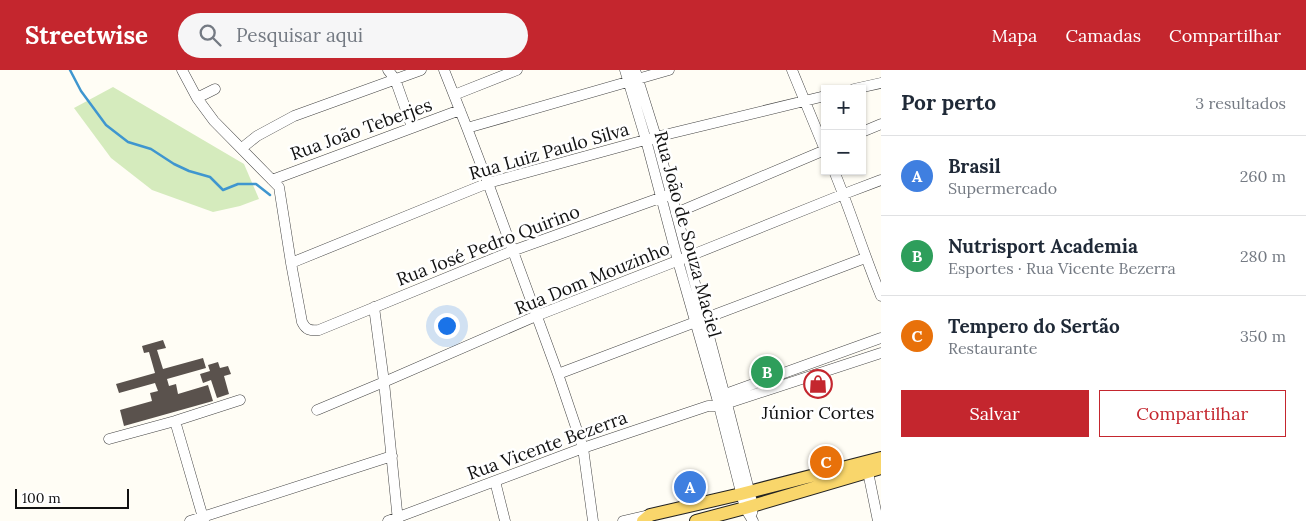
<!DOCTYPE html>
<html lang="pt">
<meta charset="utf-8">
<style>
:root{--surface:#fff;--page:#f6f6f7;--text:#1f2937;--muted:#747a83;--line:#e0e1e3;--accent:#c4262e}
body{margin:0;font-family:Lora,serif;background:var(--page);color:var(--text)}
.controls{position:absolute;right:15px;top:15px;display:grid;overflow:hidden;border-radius:0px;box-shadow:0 1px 4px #0004}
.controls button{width:45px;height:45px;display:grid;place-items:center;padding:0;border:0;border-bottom:1px solid var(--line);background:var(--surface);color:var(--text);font:25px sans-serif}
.scale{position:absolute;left:15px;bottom:12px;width:114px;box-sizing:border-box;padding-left:5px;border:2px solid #111;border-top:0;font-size:14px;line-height:18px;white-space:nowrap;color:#111;-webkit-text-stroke:4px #fff;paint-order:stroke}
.you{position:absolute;left:446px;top:255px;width:18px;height:18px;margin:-12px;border:4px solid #fff;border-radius:50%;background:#1a73e8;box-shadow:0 0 0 8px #1a73e833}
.badge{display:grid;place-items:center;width:32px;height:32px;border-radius:50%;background:var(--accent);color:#fff;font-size:16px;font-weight:700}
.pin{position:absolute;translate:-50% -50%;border:2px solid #fff;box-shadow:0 1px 5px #0006}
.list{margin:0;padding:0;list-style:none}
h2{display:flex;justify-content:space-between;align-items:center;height:65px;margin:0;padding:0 20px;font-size:21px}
h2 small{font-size:16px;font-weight:400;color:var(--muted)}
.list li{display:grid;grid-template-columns:32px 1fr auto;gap:15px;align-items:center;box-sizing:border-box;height:80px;padding:0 20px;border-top:1px solid var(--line)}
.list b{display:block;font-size:19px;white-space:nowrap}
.list p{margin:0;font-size:16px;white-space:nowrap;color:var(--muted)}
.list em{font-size:16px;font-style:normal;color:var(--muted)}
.actions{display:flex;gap:10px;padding:15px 20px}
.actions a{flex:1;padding:11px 0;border:1px solid var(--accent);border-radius:0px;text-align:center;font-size:18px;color:var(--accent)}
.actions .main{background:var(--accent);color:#fff}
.icon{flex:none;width:28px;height:28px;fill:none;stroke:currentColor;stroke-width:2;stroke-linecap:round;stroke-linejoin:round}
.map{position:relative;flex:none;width:881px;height:451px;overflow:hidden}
header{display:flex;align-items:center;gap:30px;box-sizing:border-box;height:70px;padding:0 25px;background:var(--accent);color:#fff}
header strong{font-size:24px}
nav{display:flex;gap:28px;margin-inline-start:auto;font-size:18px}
.search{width:350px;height:45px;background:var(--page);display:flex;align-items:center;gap:12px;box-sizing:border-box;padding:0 18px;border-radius:28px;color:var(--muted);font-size:19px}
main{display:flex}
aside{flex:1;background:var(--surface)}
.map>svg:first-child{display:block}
</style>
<header>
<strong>Streetwise</strong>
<div class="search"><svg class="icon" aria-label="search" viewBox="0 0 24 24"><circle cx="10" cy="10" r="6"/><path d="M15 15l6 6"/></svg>Pesquisar aqui</div>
<nav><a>Mapa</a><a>Camadas</a><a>Compartilhar</a></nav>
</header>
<main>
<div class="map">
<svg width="881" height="451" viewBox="0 0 881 451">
<rect width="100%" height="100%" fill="#fffdf5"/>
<!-- green -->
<path fill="#d5ebbd" d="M113,17L244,94L259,129L240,136L213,142L152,120L111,88L74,38Z"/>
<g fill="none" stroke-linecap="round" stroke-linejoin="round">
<!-- stream -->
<path stroke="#3f96cf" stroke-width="2.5" d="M70,0L81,21L106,55L128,72L151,79L174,94L189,101L210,107L223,120L238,114H256L270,125"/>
</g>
<!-- building -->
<path fill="#5a524d" d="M163,270L166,278L157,280L163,299L203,288L206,298L167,309L169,316L176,314L178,324L208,315L213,331L124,356L120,340L152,331L150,323L158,321L155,313L119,323L116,314L155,303L149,282L144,283L142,276Z
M218,292L220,298L228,296L231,304L224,306L229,324L217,328L211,310L203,313L200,304L210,301L208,295Z"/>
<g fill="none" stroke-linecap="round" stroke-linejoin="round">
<defs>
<path id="minor" d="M182,0L197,28L214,51L279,117L291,193L302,252C306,260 310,261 319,260L512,181L671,124
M388,0L395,9L412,57
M444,0L467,58L488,113L558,304L583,378L593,451
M625,0L646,70L678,191L717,328L745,438L753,451
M635,0L656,67L727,334L753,436L752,443
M792,0L825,80
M854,19L881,13
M454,25L517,0
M197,28L215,19
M467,58L669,0
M862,62L881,54
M242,78L257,66L294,46L421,0
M834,101C851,142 864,185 881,226
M272,110L460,40
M676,143L825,80
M291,193L488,113L656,67L825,26
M374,237L384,312L398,451
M558,304L865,188
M720,326L881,268
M317,340L384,312L536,246L687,187L844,124L881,110
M175,351L204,451
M109,369L175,351L240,330
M868,402L878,451
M495,411L505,451
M190,451L392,386
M388,451L583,378L708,336H719L881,283
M623,451L649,445"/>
<path id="major" d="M643,451L650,445L741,424L881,388
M696,451L745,438L881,398"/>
</defs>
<!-- minor casing -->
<use href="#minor" stroke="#444" stroke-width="11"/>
<!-- major casing -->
<use href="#major" stroke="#222" stroke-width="14"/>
<!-- minor -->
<use href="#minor" stroke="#fff" stroke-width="10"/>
<!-- major -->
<use href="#major" stroke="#f9d66b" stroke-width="12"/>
</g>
<!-- icons -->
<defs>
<symbol id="shop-ring" viewBox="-11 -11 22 22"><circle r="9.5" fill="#fff" stroke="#c4262e" stroke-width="1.5"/><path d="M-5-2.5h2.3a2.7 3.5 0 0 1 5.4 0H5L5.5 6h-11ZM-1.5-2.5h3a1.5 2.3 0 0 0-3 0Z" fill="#c4262e"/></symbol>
</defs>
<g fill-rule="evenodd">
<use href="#shop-ring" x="802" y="298" width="32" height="32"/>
</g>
<g text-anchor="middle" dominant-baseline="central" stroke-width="5" stroke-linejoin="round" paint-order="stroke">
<!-- street labels -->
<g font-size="18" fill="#111" stroke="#fff">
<text transform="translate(361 59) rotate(-20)">Rua João Teberjes</text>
<text transform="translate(549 81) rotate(-16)">Rua Luiz Paulo Silva</text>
<text transform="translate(688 164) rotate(75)">Rua João de Souza Maciel</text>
<text transform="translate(488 175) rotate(-21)">Rua José Pedro Quirino</text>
<text transform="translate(592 208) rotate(-22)">Rua Dom Mouzinho</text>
<text transform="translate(547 375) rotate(-20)">Rua Vicente Bezerra</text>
</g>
<!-- poi labels -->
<g font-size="18" fill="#111" stroke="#fff">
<text x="818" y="342">Júnior Cortes</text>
</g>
</g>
</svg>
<div class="controls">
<button>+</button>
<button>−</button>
</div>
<div class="scale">100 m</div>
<div class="you"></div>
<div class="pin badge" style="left:690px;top:417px;background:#3f7fe0">A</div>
<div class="pin badge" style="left:767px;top:302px;background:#2e9e5b">B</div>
<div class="pin badge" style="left:826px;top:392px;background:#e8710a">C</div>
</div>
<aside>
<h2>Por perto<small>3 resultados</small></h2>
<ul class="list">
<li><span class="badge" style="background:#3f7fe0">A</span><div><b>Brasil</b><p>Supermercado</p></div><em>260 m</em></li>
<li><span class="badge" style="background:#2e9e5b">B</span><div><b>Nutrisport Academia</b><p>Esportes · Rua Vicente Bezerra</p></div><em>280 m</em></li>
<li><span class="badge" style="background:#e8710a">C</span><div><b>Tempero do Sertão</b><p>Restaurante</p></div><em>350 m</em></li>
</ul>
<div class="actions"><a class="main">Salvar</a><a>Compartilhar</a></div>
</aside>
</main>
